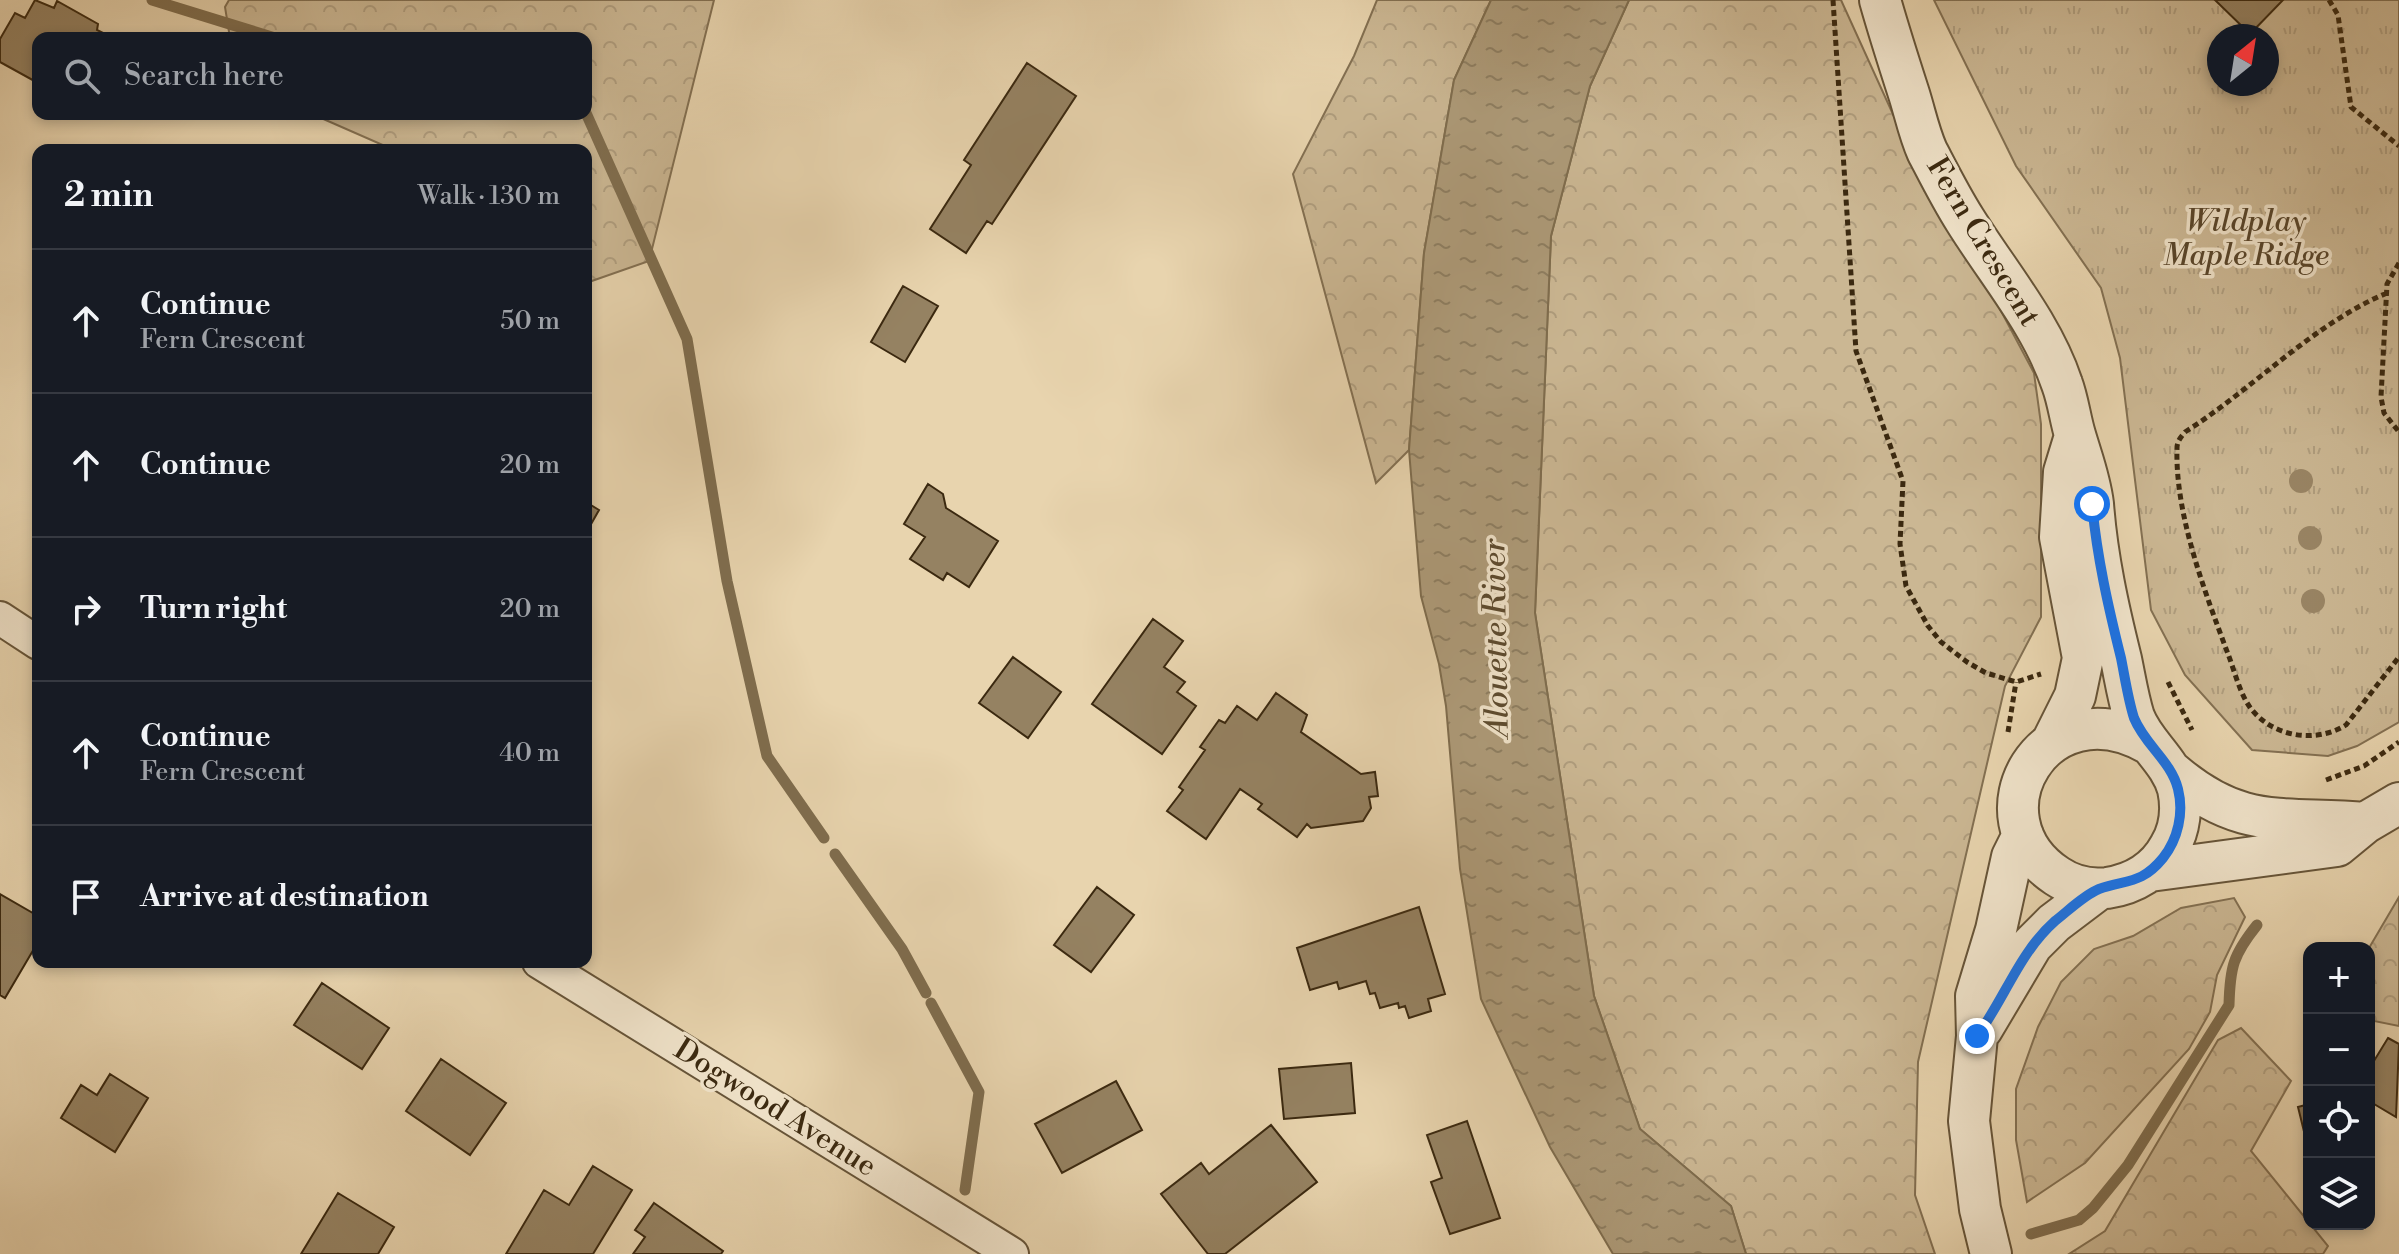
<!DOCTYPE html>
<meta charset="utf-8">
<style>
:root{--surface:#171b24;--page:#20242c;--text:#f1f3f6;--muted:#9ea1a6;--line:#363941}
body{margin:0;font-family:"Libre Bodoni",serif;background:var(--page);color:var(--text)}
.controls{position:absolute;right:24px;bottom:24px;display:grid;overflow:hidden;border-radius:16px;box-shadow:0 4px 12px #0003}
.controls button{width:72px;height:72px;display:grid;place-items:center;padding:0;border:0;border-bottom:2px solid var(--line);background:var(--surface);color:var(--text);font:40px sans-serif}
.compass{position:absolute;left:2207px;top:24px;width:72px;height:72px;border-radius:50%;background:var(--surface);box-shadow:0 4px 12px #0003;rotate:30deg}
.stop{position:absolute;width:24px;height:24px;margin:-18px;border:6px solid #1a73e8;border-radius:50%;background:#fff}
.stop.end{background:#1a73e8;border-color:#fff;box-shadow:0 2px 8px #0008}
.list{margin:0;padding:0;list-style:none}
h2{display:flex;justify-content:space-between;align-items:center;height:104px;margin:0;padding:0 32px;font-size:34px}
h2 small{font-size:26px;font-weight:400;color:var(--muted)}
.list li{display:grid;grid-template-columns:52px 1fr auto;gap:24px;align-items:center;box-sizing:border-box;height:144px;padding:0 32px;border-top:2px solid var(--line)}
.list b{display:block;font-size:30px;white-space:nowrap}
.list p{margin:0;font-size:26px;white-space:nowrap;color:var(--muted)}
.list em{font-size:26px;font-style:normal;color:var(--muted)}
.icon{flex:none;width:44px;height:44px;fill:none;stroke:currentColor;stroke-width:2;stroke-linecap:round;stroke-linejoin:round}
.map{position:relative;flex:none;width:2399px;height:1254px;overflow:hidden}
.search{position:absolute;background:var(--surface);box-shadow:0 4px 12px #0003;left:32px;top:32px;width:560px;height:88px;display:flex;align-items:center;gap:20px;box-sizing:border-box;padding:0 28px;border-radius:16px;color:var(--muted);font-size:30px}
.panel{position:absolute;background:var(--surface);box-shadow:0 4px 12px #0003;left:32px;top:144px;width:560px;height:824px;border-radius:16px}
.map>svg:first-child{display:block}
</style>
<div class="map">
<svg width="2399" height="1254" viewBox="0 0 2399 1254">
<defs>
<pattern id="forest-crowns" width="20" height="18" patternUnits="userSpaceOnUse" patternTransform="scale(2)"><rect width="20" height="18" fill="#cbb793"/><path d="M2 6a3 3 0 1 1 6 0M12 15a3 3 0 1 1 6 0" fill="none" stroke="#af9d7e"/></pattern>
<pattern id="park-tufts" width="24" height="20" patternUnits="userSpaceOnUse" patternTransform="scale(2)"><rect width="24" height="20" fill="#cbb793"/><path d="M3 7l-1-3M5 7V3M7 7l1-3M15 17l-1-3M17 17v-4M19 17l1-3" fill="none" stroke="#af9d7e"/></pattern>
<pattern id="water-ripples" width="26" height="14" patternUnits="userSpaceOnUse" patternTransform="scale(2)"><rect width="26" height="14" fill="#ad9a78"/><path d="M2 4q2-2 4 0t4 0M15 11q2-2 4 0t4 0" fill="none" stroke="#8e7e61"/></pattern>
</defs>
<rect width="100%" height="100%" fill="#e8d4ae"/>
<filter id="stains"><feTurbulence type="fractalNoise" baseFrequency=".0025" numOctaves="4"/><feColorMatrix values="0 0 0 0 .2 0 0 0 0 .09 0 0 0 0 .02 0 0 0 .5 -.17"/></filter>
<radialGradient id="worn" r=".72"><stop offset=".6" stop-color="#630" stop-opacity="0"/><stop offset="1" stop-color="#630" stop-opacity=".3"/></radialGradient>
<!-- forest -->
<path fill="url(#forest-crowns)" stroke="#837052" stroke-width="2" d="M229,0H714L649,261L586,283V150H394L312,114H586V38H230L225,7Z
M1377,0H1491L1454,80L1424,253L1409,450L1376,483L1293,174L1354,56Z
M1629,0H1841L1937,211L1992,294L2034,373L2041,424V617L2005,686L1918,1062L1915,1195L1935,1254H1746L1731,1206L1640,1129L1594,996L1535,613L1551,236L1590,86Z
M2399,897V1026L2369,1020V948Z
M2234,898L2245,917L2217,975L2210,1012L2189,1049L2085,1163L2027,1202L2016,1140V1089L2038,1027L2061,982L2094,949L2133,936L2181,908Z
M2241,1028L2291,1081L2251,1151L2328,1246L2323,1254H2069L2105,1231L2218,1040Z"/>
<!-- park -->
<path fill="url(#park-tufts)" stroke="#837052" stroke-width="2" fill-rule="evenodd" d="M1934,0H2399V722L2357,746L2328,756L2252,750L2185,675L2151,610L2120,358L2101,288L2016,166ZM2219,36H2267V84H2219Z"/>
<!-- water -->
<path fill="url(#water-ripples)" stroke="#7f6d4e" stroke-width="2" d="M1491,0H1629L1590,86L1551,236L1535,613L1594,996L1640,1129L1731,1206L1746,1254H1613L1550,1147L1481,999L1460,869L1446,706L1439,664L1421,596L1409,450L1424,253L1454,80Z"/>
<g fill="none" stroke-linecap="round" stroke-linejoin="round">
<!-- stream -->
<path stroke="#7f6d4e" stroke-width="11" d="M152,0L275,38
M586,113L687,339L727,581L767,756L824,838
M835,854L902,949L926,993
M931,1003L979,1092L965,1190
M2031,1234L2079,1220L2093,1208L2128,1165L2229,1005C2230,967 2233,955 2257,925"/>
</g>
<!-- building -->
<path fill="#958262" stroke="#3b2910" stroke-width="2" d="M35,0L54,8L57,1L98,24L97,30L113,38H38V83L0,62V39L15,13L25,18Z
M2215,0H2283L2250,34Z
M1027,63L1076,96L992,224L987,221L966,253L930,229L971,165L964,160Z
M903,286L938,306L905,362L871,342Z
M928,484L943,494L946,508L998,541L969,587L947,573L943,580L910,559L925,537L904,524Z
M586,502L599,510L586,533Z
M1153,619L1183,641L1164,667L1185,682L1177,692L1196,706L1162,754L1092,704Z
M1013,657L1061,692L1028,738L979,703Z
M1276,693L1307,715L1301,732L1361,774L1375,772L1378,796L1369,797L1371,808L1363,821L1311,828L1307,824L1297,837L1258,809L1262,804L1240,789L1206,839L1167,811L1183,790L1179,787L1205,750L1200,747L1219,720L1225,723L1237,706L1257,720Z
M1097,887L1134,915L1091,972L1054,945Z
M0,894L38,916V942L5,998L0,995Z
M1419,907L1445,994L1428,999L1431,1011L1409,1018L1405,1006L1399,1008L1398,1003L1380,1008L1375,993L1370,994L1366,981L1339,989L1337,982L1310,990L1297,948Z
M322,983L389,1028L362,1069L294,1025Z
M2388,1038L2399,1044L2396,1117L2369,1101V1069Z
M441,1059L506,1103L470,1155L406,1111Z
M1351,1063L1355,1113L1284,1119L1279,1069Z
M110,1074L148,1098L115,1152L61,1118L81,1085L97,1095Z
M1116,1081L1142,1130L1062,1173L1035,1124Z
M2309,1104V1152L2298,1107Z
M1467,1121L1500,1218L1450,1234L1431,1182L1442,1178L1427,1135Z
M1271,1125L1317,1182L1225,1254H1208L1161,1194L1201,1163L1209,1174Z
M593,1166L632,1190L593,1254H506L544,1190L569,1205Z
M338,1193L394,1227L378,1254H301Z
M654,1203L723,1251L721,1254H633L645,1237L635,1230Z"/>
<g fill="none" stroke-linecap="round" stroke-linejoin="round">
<defs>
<path id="minor" d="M0,618L38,643
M539,962L1012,1254"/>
<path id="tertiary" d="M1880,0C1889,32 1899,63 1909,94C1915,113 1919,133 1927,151C1939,174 1951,198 1965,220C1998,273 2042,324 2062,384C2068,400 2070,418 2075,435C2082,459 2090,479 2093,504C2097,557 2108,607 2121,659C2125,678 2128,698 2134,717C2144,744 2170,760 2178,789C2182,808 2180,829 2170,846C2157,870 2134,884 2107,888C2090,890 2072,886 2057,876C1968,817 2045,684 2149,744
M2052,742L2075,696L2083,658L2060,537L2064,472L2075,436
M2172,772C2241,831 2282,816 2365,823
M2150,871L2337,846L2365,823L2399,803
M1982,1029L2032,945L2054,923L2099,889
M1991,1254L1980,1209L1969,1121L1977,1036L1976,996L1996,930L2012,857L2023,835"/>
</defs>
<!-- minor casing -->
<use href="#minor" stroke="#665438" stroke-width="36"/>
<!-- tertiary casing -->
<use href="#tertiary" stroke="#665438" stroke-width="44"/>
<!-- path -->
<path stroke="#3b2910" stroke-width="5" stroke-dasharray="6 4" stroke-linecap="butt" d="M1833,0L1856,351L1903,481L1900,544L1906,586L1928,626L1941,642L1967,662L1986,673L2016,682L2041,674
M2329,0L2338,15L2351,107L2399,146
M2399,263L2387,284L2381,397L2384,413L2399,432
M2387,293C2313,324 2253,389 2185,432C2181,437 2177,441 2177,448C2175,515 2205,592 2228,654C2235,672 2240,695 2252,710C2275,738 2317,743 2346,725L2399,657
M2168,682L2192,730
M2008,732L2016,682
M2326,780L2364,766L2399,742"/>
<!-- minor -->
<use href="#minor" stroke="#f0e3ca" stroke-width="32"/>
<!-- tertiary -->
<use href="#tertiary" stroke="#f0e3ca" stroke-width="40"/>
</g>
<!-- trees -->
<g fill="#998565">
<circle cx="2301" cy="481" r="12"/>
<circle cx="2310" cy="538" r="12"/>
<circle cx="2313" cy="601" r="12"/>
</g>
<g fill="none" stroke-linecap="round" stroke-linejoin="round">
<!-- route -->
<path stroke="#1a73e8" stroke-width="10" d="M1977,1036C2005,998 2019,953 2055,921C2068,911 2084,895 2099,889C2126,879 2141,885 2163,858C2178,839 2184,813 2178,789C2171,761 2145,745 2134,718C2128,699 2125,678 2121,658C2108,606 2097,557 2092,504"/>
</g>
<g text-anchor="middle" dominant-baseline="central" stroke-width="7" stroke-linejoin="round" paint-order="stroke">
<!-- park labels -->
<g font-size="30" font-style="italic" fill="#58452a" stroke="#f0e3ca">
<text x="2246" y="222">Wildplay<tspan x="2246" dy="34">Maple Ridge</tspan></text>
</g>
<!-- street labels -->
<g font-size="30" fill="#3b2910" stroke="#f0e3ca">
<text transform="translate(1983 242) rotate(59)">Fern Crescent</text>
<text transform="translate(775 1108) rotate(32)">Dogwood Avenue</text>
</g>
<!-- water labels -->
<g font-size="32" font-style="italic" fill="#5d4b2f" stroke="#f0e3ca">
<text transform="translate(1496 638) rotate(-91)">Alouette River</text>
</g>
</g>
<rect width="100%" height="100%" filter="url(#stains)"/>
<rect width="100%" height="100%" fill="url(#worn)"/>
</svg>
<div class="controls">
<button>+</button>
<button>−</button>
<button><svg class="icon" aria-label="locate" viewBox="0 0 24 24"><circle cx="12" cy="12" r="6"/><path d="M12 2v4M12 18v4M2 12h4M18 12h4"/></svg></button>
<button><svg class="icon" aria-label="layers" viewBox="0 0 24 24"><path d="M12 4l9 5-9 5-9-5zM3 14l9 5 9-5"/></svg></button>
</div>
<svg class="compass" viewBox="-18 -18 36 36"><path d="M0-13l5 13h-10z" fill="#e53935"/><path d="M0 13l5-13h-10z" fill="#9ea1a6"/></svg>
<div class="stop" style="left:2092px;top:504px"></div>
<div class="stop end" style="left:1977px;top:1036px"></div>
<div class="search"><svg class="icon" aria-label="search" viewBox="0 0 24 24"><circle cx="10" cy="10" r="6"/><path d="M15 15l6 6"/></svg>Search here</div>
<section class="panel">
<h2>2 min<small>Walk · 130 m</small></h2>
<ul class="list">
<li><svg class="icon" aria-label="ahead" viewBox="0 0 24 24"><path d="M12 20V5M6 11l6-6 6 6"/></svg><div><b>Continue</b><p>Fern Crescent</p></div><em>50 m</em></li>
<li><svg class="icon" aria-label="ahead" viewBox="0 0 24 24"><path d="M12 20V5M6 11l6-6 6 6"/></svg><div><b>Continue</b></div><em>20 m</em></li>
<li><svg class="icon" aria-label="right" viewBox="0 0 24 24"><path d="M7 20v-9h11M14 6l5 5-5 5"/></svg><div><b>Turn right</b></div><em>20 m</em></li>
<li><svg class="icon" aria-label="ahead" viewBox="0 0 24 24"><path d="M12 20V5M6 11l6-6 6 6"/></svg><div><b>Continue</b><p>Fern Crescent</p></div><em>40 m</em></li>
<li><svg class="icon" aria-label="arrive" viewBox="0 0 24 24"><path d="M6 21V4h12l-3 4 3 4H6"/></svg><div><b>Arrive at destination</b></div></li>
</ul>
</section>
</div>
